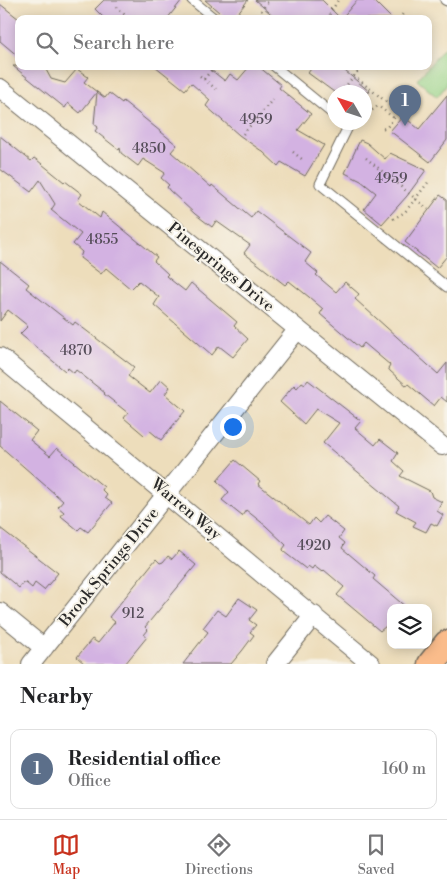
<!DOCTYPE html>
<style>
:root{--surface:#fff;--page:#f6f6f6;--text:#202124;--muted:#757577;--line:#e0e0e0;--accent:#c8321e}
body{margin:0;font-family:"Libre Bodoni",serif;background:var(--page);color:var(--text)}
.controls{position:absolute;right:15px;bottom:15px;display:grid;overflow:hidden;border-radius:10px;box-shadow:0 2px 12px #0003}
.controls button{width:45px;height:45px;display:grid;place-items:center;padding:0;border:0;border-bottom:1px solid var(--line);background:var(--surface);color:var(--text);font:25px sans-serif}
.compass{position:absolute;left:327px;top:85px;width:45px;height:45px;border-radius:50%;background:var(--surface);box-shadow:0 2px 12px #0003;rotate:309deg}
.you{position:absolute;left:232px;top:426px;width:18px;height:18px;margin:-12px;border:4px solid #fff;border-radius:50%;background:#1a73e8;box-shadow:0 0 0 8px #1a73e833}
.badge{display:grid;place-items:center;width:32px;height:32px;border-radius:50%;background:var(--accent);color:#fff;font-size:16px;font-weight:700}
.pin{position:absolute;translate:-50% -41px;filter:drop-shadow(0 1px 2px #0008)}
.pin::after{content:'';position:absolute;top:26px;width:18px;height:15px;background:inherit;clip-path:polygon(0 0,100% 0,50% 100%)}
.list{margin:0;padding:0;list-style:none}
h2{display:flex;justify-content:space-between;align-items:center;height:65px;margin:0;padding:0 20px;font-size:21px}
h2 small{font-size:16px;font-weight:400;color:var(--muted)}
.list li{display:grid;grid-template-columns:32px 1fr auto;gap:15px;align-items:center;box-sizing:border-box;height:80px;margin:0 10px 10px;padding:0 10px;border:1px solid var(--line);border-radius:10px}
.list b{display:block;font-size:19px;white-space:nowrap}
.list p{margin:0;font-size:16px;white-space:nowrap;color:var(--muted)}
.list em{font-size:16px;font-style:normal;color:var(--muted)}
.icon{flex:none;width:28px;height:28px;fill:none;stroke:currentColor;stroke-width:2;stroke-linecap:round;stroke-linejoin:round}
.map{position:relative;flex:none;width:447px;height:664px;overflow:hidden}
.search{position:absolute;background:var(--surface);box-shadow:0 2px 12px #0003;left:15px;right:15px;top:15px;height:55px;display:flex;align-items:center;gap:12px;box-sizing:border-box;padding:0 18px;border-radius:10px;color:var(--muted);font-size:19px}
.sheet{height:155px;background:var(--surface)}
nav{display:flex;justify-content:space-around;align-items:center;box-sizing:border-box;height:70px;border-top:1px solid var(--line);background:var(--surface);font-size:14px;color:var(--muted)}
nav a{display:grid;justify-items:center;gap:2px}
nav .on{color:var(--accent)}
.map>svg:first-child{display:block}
</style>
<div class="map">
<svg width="447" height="664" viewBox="0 0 447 664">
<rect width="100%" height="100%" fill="#f7f3e8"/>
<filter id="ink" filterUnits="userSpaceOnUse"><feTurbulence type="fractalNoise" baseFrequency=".02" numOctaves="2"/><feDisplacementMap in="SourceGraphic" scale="10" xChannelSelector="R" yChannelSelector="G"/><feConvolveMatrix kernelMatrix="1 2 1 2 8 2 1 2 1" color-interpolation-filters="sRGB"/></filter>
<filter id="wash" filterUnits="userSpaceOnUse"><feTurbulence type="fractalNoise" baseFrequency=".0096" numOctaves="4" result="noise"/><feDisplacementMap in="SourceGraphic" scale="20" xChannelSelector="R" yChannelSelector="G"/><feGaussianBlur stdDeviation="1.12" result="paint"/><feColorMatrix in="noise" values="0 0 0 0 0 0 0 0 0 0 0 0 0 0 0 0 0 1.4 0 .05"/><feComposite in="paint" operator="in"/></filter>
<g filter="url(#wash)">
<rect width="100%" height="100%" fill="#edddbb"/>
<!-- green -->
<path fill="#98d387" stroke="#627f59" d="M444,48L447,50V85L437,97L417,80Z"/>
<g id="blocks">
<!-- building -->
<path fill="#d3b2e2" d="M104,0H182L167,19H105L95,9Z
M205,0H248L233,19H227Z
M255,0H322L341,19H277Z
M357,0H373L392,19H341Z
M0,4L19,19V57L0,41Z
M13,66H44L51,79L65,83L77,69L88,77L84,82L97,92L80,113L68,103L65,108Z
M155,66H206L225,81L230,74L238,80L250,66H258L281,85L279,88L311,114L298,130L324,145L305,176L281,162L278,166L263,152L239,135L206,106L210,100L191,83L185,90Z
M313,66H339L370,92H334L308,73Z
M97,92L105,98L109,93L122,103L123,101L177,145L171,152L211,187L212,185L251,218L256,211L311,253L305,262L318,273L316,275L336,292L345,282L359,294L355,299L438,374L447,363V402L441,397L434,406L408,384L407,386L390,371L388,368L390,365L364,343L360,348L320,314L323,309L309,297L289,281L285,285L244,253L250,245L216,221L212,227L195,214L169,190L167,187L169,185L161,178L165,173L143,159L138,166L121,153L120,148L119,150L95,131L98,127L94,124Z
M447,95V140L430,162L390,131L403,116L419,129Z
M0,136L31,161L34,158L37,160L64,182L65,181L82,194L78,200L100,218L102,212L157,257L154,261L168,274L166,276L185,291L191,283L237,322L234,326L248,339L233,357L219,346L212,355L154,305L159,297L139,281L131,289L106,268L101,274L80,258L82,252L73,244L81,234L51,210L55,204L40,180L31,192L0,169Z
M360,140L367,143L385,159L390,153L426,170L407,196L382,224L364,209L376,193L361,181L345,173Z
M440,195L447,200V256L437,268L405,242Z
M0,261L29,284L26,288L73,325L75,322L134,367L128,376L150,393L161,379L170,387L165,394L185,411L161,440L149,430L144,435L124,418L128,413L104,394L105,393L76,370L74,373L68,368L65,371L20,334L28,326L8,310L0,321Z
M308,380L361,421L355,428L375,445L380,439L398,453L393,461L404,471L400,476L430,491L432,497L442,502L437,511L443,515L437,526L431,523L426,532L413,526L416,522L396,511L399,506L323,443L339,423L316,409L304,424L280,402L294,385L297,388L302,382L305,384Z
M0,401L37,431L30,440L50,456L57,448L104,487L102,490L107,495L105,498L112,503L88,532L81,527L78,530L61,516L64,512L58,507L63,501L0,446Z
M235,460L260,481L258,484L309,525L314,518L319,523L325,516L344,531L339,538L345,543L342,548L375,576L373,579L407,608H391V622L380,631L337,595L344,587L324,570L322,572L314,566L312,569L308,566L306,569L284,552L283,549L286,545L266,526L246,510L242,516L222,500L229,492L217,481Z
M0,528L58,573L44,590L35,583L32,588L26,583H23L19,588L0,572Z
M179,551L196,565L145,627L148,630L144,635L147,637L125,664H85L77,657L92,639L98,643L115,622L109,617L156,559L160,563L163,562L168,556L172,559Z
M239,598L257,610L249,620L256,625L250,632L254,635L242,651L231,664H183L208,632L203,628L217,610L226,616Z"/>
</g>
</g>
<g filter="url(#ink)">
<use href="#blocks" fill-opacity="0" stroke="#6f695d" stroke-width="1"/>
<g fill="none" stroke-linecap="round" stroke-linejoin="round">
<defs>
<path id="lane" d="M192,0L215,19
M445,0L447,1
M274,66L334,115
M343,122L348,127L320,184L447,287"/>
<path id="street" d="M0,88L442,446
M0,357L371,664
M0,612L44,648
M31,664L298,329
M275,664L314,615"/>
<path id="primary" d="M431,664L447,644"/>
</defs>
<!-- lane casing -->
<use href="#lane" stroke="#6f695d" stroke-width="11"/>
<!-- street casing -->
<use href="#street" stroke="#6f695d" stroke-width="20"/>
<!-- primary casing -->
<use href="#primary" stroke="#6f695d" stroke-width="29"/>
<!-- path -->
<path stroke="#6f695d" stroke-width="2.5" stroke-dasharray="1 4" stroke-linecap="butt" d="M116,7L125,15
M255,19L269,0
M327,19L338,0
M399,19L405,11
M200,76L204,79L215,66
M354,76L399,112L387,127L380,130
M204,79L216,89
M341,92L362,66
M364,116L378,106L394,118
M243,134L274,98
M293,152L303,160
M366,158L428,209
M393,219L405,212L430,180"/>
<!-- lane -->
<use href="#lane" stroke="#fff" stroke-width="9"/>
<!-- street -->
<use href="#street" stroke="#fff" stroke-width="18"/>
<!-- primary -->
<use href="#primary" stroke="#fabc8b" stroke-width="26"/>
</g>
</g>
<g text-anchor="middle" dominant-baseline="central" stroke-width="4" stroke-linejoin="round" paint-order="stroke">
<!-- number labels -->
<g font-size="14" fill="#554d59">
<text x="256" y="120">4959</text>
<text x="149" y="149">4850</text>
<text x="391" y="179">4959</text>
<text x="102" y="240">4855</text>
<text x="76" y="351">4870</text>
<text x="314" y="546">4920</text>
<text x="133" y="614">912</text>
</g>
<!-- street labels -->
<g font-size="16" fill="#2b2b2b" stroke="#f7f3e8">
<text transform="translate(221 267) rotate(39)">Pinesprings Drive</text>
<text transform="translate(186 509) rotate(40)">Warren Way</text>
<text transform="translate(109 567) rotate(-51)">Brook Springs Drive</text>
</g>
</g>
</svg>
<div class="controls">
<button><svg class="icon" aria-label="layers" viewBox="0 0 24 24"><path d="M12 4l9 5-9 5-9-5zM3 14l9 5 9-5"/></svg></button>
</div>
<svg class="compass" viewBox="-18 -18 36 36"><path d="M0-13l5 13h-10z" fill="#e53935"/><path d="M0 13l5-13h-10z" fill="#757577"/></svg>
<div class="you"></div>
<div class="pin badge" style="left:405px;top:126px;background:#5c6f8a">1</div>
<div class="search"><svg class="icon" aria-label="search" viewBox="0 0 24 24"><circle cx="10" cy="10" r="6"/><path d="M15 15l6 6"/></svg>Search here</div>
</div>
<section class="sheet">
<h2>Nearby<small></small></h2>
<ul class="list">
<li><span class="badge" style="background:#5c6f8a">1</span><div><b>Residential office</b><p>Office</p></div><em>160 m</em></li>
</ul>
</section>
<nav>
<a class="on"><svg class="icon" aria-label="map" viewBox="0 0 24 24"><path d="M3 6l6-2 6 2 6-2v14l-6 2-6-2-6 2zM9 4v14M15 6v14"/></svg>Map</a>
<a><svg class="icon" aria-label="directions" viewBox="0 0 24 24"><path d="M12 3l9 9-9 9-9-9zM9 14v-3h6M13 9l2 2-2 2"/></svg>Directions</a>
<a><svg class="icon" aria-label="saved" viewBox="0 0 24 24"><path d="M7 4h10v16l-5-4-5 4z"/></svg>Saved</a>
</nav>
